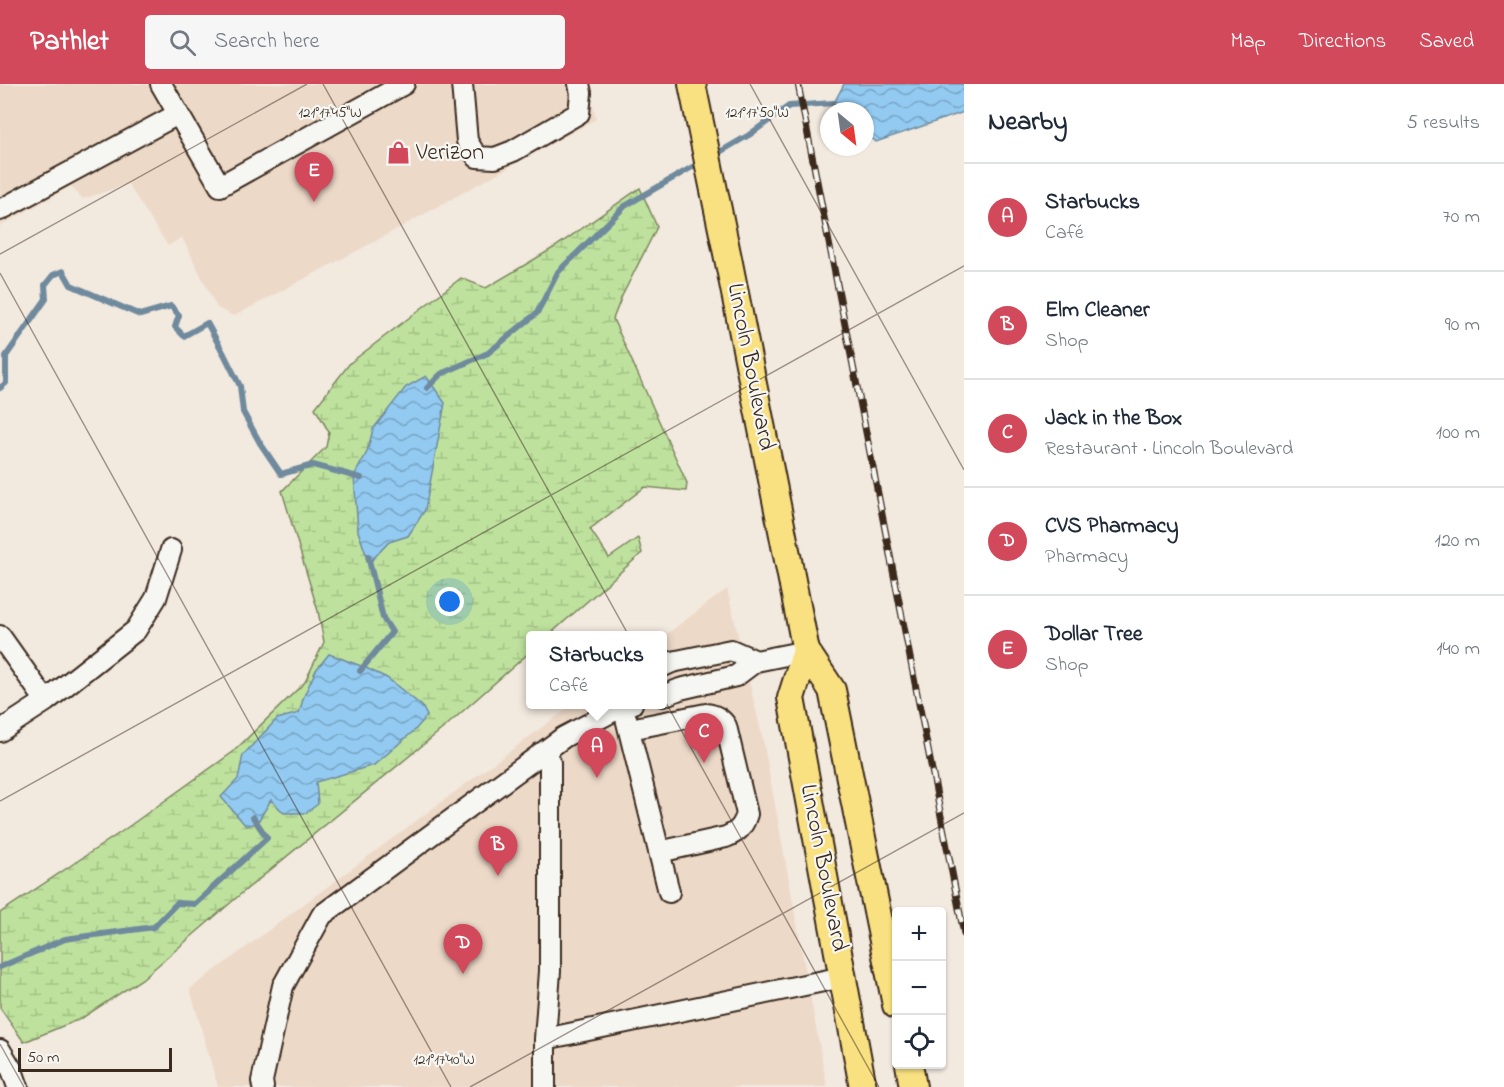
<!DOCTYPE html>
<meta charset="utf-8">
<style>
:root{--surface:#fff;--page:#f6f6f7;--text:#1f2937;--muted:#747a83;--line:#e0e1e3;--accent:#d1495b}
body{margin:0;font-family:"Indie Flower",sans-serif;background:var(--page);color:var(--text)}
.controls{position:absolute;right:18px;bottom:18px;display:grid;overflow:hidden;border-radius:6px;box-shadow:0 2px 4px #0004}
.controls button{width:54px;height:54px;display:grid;place-items:center;padding:0;border:0;border-bottom:2px solid var(--line);background:var(--surface);color:var(--text);font:30px sans-serif}
.compass{position:absolute;left:820px;top:18px;width:54px;height:54px;border-radius:50%;background:var(--surface);box-shadow:0 2px 4px #0004;rotate:151deg}
.scale{position:absolute;left:18px;bottom:15px;width:154px;box-sizing:border-box;padding-left:6px;border:3px solid #3b2a1e;border-top:0;font-size:16px;line-height:21px;white-space:nowrap;color:#3b2a1e;-webkit-text-stroke:4px #f6f6f2;paint-order:stroke}
.you{position:absolute;left:450px;top:518px;width:21px;height:21px;margin:-15px;border:4px solid #fff;border-radius:50%;background:#1a73e8;box-shadow:0 0 0 9px #1a73e833}
.badge{display:grid;place-items:center;width:39px;height:39px;border-radius:50%;background:var(--accent);color:#fff;font-size:20px;font-weight:700}
.pin{position:absolute;translate:-50% -50px;filter:drop-shadow(0 2px 3px #0008)}
.pin::after{content:'';position:absolute;top:32px;width:21px;height:18px;background:inherit;clip-path:polygon(0 0,100% 0,50% 100%)}
.popup{position:absolute;left:526px;top:547px;width:141px;height:78px;box-sizing:border-box;display:grid;place-content:center;border-radius:6px;background:var(--surface);filter:drop-shadow(0 2px 4px #0005);font-size:20px;white-space:nowrap;color:var(--muted)}
.popup b{font-size:22px;color:var(--text)}
.popup::after{content:'';position:absolute;left:50%;top:100%;margin-left:-12px;border:12px solid transparent;border-top-color:var(--surface)}
.list{margin:0;padding:0;list-style:none}
h2{display:flex;justify-content:space-between;align-items:center;height:78px;margin:0;padding:0 24px;font-size:26px}
h2 small{font-size:20px;font-weight:400;color:var(--muted)}
.list li{display:grid;grid-template-columns:39px 1fr auto;gap:18px;align-items:center;box-sizing:border-box;height:108px;padding:0 24px;border-top:2px solid var(--line)}
.list b{display:block;font-size:22px;white-space:nowrap}
.list p{margin:0;font-size:20px;white-space:nowrap;color:var(--muted)}
.list em{font-size:20px;font-style:normal;color:var(--muted)}
.icon{flex:none;width:33px;height:33px;fill:none;stroke:currentColor;stroke-width:2;stroke-linecap:round;stroke-linejoin:round}
.map{position:relative;flex:none;width:964px;height:1003px;overflow:hidden}
header{display:flex;align-items:center;gap:36px;box-sizing:border-box;height:84px;padding:0 30px;background:var(--accent);color:#fff}
header strong{font-size:28px}
nav{display:flex;gap:33px;margin-inline-start:auto;font-size:21px}
.search{width:420px;height:54px;background:var(--page);display:flex;align-items:center;gap:15px;box-sizing:border-box;padding:0 21px;border-radius:6px;color:var(--muted);font-size:22px}
main{display:flex}
aside{flex:1;background:var(--surface)}
.map>svg:first-child{display:block}
</style>
<header>
<strong>Pathlet</strong>
<div class="search"><svg class="icon" aria-label="search" viewBox="0 0 24 24"><circle cx="10" cy="10" r="6"/><path d="M15 15l6 6"/></svg>Search here</div>
<nav><a>Map</a><a>Directions</a><a>Saved</a></nav>
</header>
<main>
<div class="map">
<svg width="964" height="1003" viewBox="0 0 964 1003">
<defs>
<pattern id="wetland-marsh" width="20" height="14" patternUnits="userSpaceOnUse" patternTransform="scale(1.5)"><rect width="20" height="14" fill="#bee29d"/><path d="M1 5h8M5 5V1M11 12h8M15 12V8" fill="none" stroke="#a4c287"/></pattern>
<pattern id="water-waves" width="16" height="10" patternUnits="userSpaceOnUse" patternTransform="scale(1.5)"><rect width="16" height="10" fill="#92caf1"/><path d="M0 5q4-4 8 0t8 0" fill="none" stroke="#78a4c3"/></pattern>
</defs>
<rect width="100%" height="100%" fill="#f2e9df"/>
<filter id="ink" filterUnits="userSpaceOnUse"><feTurbulence type="fractalNoise" baseFrequency=".0167" numOctaves="2"/><feDisplacementMap in="SourceGraphic" scale="12" xChannelSelector="R" yChannelSelector="G"/><feConvolveMatrix kernelMatrix="1 2 1 2 8 2 1 2 1" color-interpolation-filters="sRGB"/></filter>
<g filter="url(#ink)">
<!-- built -->
<path fill="#edd9c8" d="M0,0H589L596,35L368,161L234,232L217,224L182,153L168,162L128,100L83,115L71,102L0,142Z
M727,505L763,656L827,1003H218L190,905L572,621L663,620V553Z"/>
<!-- wetland -->
<path fill="url(#wetland-marsh)" stroke="#7c865e" stroke-width="1.5" d="M640,104L657,143L622,212L613,235L687,399L686,407L645,403L590,445L609,474L638,454L642,469L549,551L531,552V567L446,642L242,809L142,895L82,934L24,958L0,924V829L121,748L233,668L305,598L324,558L318,527L282,407L326,363L329,348L315,324L350,279L461,194L486,204L555,163Z"/>
<!-- water -->
<path fill="url(#water-waves)" stroke="#6f8a9d" stroke-width="1.5" d="M844,0H964V28L876,58L865,48V27H850L849,24L834,19Z
M426,292L445,319L425,426L408,452L389,458L369,479L358,447L354,392L367,368L373,345L406,303Z
M329,570L364,583L387,594L422,622L427,632L415,646L374,681L316,698L318,720L306,729H284L271,716L257,739L246,742L221,713L238,695L243,671L277,635L299,629L304,612L316,586Z"/>
<g fill="none" stroke-linecap="round" stroke-linejoin="round">
<!-- stream -->
<path stroke="#6f8a9d" stroke-width="6" d="M713,72L749,51L789,22L834,19
M0,304L6,299V272L46,215L45,201L53,191L63,187L71,201L140,231L171,222L179,231L175,243L184,252L207,239L224,270L240,302L243,328L260,359L281,390L313,381L361,394
M427,304L441,290L488,269L537,229L558,188L625,122L701,78
M360,587L392,548L383,534L368,472
M0,883L65,855L154,843L177,819L195,820L267,754L253,733"/>
<defs>
<path id="minor" d="M161,0L220,102L404,0
M462,0L467,57L477,73L495,74L513,67L579,29L581,9L579,0
M0,126L178,30
M0,552L46,617
M663,582L672,578L731,566L756,577
M663,612L680,605L736,592L756,577L806,567
M626,634L669,808
M630,645L706,630C715,631 721,634 726,642L747,730C743,743 738,748 726,753L659,768
M0,647L46,617L136,546L156,514L171,466
M541,669L550,678V887L545,955V1003
M545,955L843,893
M0,966L12,986L18,1003
M263,1003L262,997L283,902L322,831L564,653L623,622L632,620"/>
<path id="major" d="M692,0L729,179L806,567L832,606L896,921
M806,567L791,614L863,1003
M909,980L913,1003"/>
</defs>
<!-- minor casing -->
<use href="#minor" stroke="#3b2a1e" stroke-width="24"/>
<!-- major casing -->
<use href="#major" stroke="#3b2a1e" stroke-width="30"/>
<!-- minor -->
<use href="#minor" stroke="#f6f6f2" stroke-width="20"/>
<!-- major -->
<use href="#major" stroke="#f9e181" stroke-width="26"/>
<defs>
<path id="rail" d="M798,0L964,850"/>
</defs>
<!-- rail casing -->
<use href="#rail" stroke="#3b2a1e" stroke-width="7"/>
<!-- rail -->
<use href="#rail" stroke="#f6f6f2" stroke-width="4.5" stroke-dasharray="14" stroke-linecap="butt"/>
</g>
</g>
<!-- ticks -->
<path fill="none" stroke="#3b2a1e" stroke-width="1.5" stroke-opacity="0.45" d="M323,0L879,1003M750,0L964,386M0,170L307,0M0,189L451,1003M0,717L964,182M0,960L24,1003M470,1003L964,729"/>
<!-- icons -->
<defs>
<symbol id="shop-bare" viewBox="-9 -9 18 18"><path d="M-5-2.5h2.3a2.7 3.5 0 0 1 5.4 0H5L5.5 6h-11ZM-1.5-2.5h3a1.5 2.3 0 0 0-3 0Z" fill="#d1495b" stroke="#f6f6f2" stroke-width="2.5" paint-order="stroke"/></symbol>
</defs>
<g fill-rule="evenodd">
<use href="#shop-bare" x="382" y="52" width="33" height="33"/>
</g>
<g text-anchor="middle" dominant-baseline="central" stroke-width="4.5" stroke-linejoin="round" paint-order="stroke">
<!-- poi labels -->
<g font-size="24" fill="#3b2a1e" stroke="#f6f6f2" text-anchor="start">
<text x="416" y="69">Verizon</text>
</g>
<!-- street labels -->
<g font-size="24" fill="#3b2a1e" stroke="#f6f6f2">
<text transform="translate(750 283) rotate(79)">Lincoln Boulevard</text>
<text transform="translate(823 784) rotate(79)">Lincoln Boulevard</text>
</g>
</g>
<g font-size="15" text-anchor="middle" fill="#3b2a1e" stroke="#f6f6f2" stroke-width="4.5" stroke-linejoin="round" paint-order="stroke">
<text x="330" y="33">121°17'45"W</text>
<text x="757" y="33">121°17'50"W</text>
<text x="444" y="980">121°17'40"W</text>
</g>
</svg>
<div class="controls">
<button>+</button>
<button>−</button>
<button><svg class="icon" aria-label="locate" viewBox="0 0 24 24"><circle cx="12" cy="12" r="6"/><path d="M12 2v4M12 18v4M2 12h4M18 12h4"/></svg></button>
</div>
<svg class="compass" viewBox="-18 -18 36 36"><path d="M0-13l5 13h-10z" fill="#e53935"/><path d="M0 13l5-13h-10z" fill="#747a83"/></svg>
<div class="scale">50 m</div>
<div class="you"></div>
<div class="pin badge" style="left:597px;top:694px">A</div>
<div class="popup"><b>Starbucks</b>Café</div>
<div class="pin badge" style="left:498px;top:792px">B</div>
<div class="pin badge" style="left:704px;top:679px">C</div>
<div class="pin badge" style="left:463px;top:890px">D</div>
<div class="pin badge" style="left:314px;top:118px">E</div>
</div>
<aside>
<h2>Nearby<small>5 results</small></h2>
<ul class="list">
<li><span class="badge">A</span><div><b>Starbucks</b><p>Café</p></div><em>70 m</em></li>
<li><span class="badge">B</span><div><b>Elm Cleaner</b><p>Shop</p></div><em>90 m</em></li>
<li><span class="badge">C</span><div><b>Jack in the Box</b><p>Restaurant · Lincoln Boulevard</p></div><em>100 m</em></li>
<li><span class="badge">D</span><div><b>CVS Pharmacy</b><p>Pharmacy</p></div><em>120 m</em></li>
<li><span class="badge">E</span><div><b>Dollar Tree</b><p>Shop</p></div><em>140 m</em></li>
</ul>
</aside>
</main>
